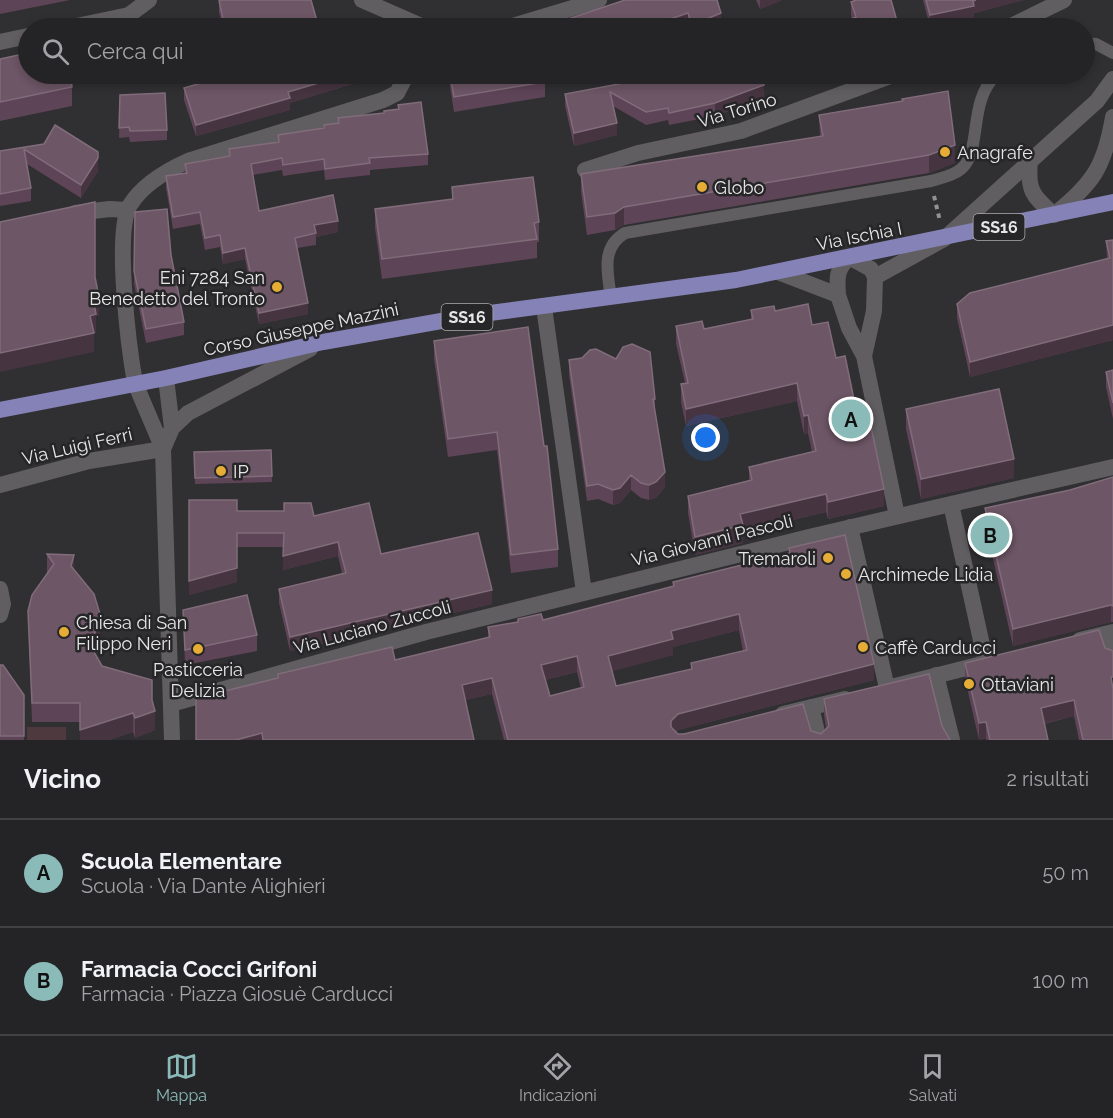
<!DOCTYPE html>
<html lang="it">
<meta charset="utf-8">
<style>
:root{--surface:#242325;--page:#302f32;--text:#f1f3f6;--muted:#a3a4a7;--line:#414042;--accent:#8bbbb9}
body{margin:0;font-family:Raleway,sans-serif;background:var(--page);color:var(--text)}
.you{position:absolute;left:706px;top:438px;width:21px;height:21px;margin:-15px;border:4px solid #fff;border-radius:50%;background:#1a73e8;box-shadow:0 0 0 9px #1a73e833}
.badge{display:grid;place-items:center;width:39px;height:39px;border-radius:50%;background:var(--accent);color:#111;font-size:20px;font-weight:700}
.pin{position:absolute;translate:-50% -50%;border:3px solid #fff;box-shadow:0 2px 6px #0006}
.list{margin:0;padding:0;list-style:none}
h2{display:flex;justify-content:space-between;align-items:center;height:78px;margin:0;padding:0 24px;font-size:26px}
h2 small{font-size:20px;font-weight:400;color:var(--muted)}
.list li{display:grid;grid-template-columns:39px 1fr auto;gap:18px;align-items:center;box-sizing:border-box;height:108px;padding:0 24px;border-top:2px solid var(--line)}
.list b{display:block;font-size:22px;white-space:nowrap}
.list p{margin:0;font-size:20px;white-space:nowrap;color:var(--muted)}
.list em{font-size:20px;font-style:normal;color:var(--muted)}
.icon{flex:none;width:33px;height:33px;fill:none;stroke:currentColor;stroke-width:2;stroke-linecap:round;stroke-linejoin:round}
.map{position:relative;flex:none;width:1113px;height:740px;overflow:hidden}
.search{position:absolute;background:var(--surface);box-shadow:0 3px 9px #0003;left:18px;right:18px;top:18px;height:66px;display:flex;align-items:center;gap:15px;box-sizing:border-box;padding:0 21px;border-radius:33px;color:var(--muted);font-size:22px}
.sheet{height:294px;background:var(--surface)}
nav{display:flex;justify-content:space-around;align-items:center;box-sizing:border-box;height:84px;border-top:2px solid var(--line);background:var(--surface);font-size:16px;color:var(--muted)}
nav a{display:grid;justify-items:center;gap:3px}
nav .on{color:var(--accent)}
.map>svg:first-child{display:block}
</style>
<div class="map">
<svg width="1113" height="740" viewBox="0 0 1113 740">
<rect width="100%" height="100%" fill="#302f31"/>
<!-- green -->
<path fill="#4e393e" d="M27,727H66V740H27Z"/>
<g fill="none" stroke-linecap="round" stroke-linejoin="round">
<!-- path -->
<path stroke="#929193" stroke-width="4" stroke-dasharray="4.5 4.5" stroke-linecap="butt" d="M934,196L940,221"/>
<!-- service -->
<path stroke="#605e61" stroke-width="12" d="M1084,43L1096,44L1113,53
M611,298C608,274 600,248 625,233L931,181C941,178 953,176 961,169C983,150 967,101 997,74"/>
<!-- minor -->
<path stroke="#605e61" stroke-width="16" d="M362,0L426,28
M67,28L129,15L149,0
M506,28L599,0
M1007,28L1064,0
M0,42L28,36
M1030,161C1027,191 1033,196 1054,215C1093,182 1104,169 1113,117
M585,170L638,153L741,131L896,74
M75,213L110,209L128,210
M778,272L838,295L849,328L864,356L897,516
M838,295C837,278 836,270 849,257L871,269L875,277
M544,307L584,592
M864,356L874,311L875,277L944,239L1097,101L1113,79
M135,383C129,349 114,232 130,205C143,184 168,170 188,161L383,100L397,93L407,74
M0,485L89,461L163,449
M951,504L1113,467
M0,589L3,604L0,615
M1107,634L1113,658
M1080,640L1113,632
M936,675L952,740
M171,704L426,632L809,537L951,504L986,663L887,688L850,527
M811,707L819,740
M783,714L845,699"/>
<!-- tertiary -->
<path stroke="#605e61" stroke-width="16" d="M166,378L172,428
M135,383L163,449L172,740
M163,449L172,428L188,413L310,349"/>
<!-- primary -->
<path stroke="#8482b7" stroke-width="16" d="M0,410L166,378L323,342L475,315L736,280L1113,202"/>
</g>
<!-- wall -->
<path fill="#5e4457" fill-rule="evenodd" d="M0,0H70L0,14Z
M717,0L721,25L714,28H689L688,26L680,28H565V20Z
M756,0H782L760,9Z
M853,0H891L852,19L851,15V2H853Z
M923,0H1024L974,13V18L930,27Z
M219,1L319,28H223L219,12Z
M0,59L72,87V106L0,121Z
M385,74L290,103V110L196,136L184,100V88Z
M448,74H544L545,82V97L454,112Z
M691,80L764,98L715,116L669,125L668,120L646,125L613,106L617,135L574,146L565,106V94Z
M120,95L167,130V140L130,142L129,137L119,138Z
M398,105L428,154V165L370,170V175L325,180L324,170L283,176L282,170L253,175L259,211L338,232L316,237V245L297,248L308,314L259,324L245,259L223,264L220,247L205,250L200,224L173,229L166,188V176L185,173V164L229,156V149L278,142V135L324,128L338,123V118L384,113L398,109Z
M819,115L955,163L929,173L624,225L615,230L587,235L581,192V174L820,137Z
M44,144L98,171L81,198L27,164L31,188V201L0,206V151Z
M452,187L539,222V242H537V258L382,279L375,228V209L452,199Z
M135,212L171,255L184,322V335L146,343L134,284Z
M1113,240V340L970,377L957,318V304L1107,259L1106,241Z
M751,310L775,311L812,325L836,358L858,419L884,506L828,519L826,512L743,532V543L695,555L688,513V496L749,480V467L812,452L808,433L804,434L797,401L686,426L681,402V384L685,383L676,344V326L704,329L751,319Z
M528,327L558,549V567L511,573L497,450L448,457L434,359V341Z
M569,360L655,399V413L665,487L656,498L649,500L641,498L631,490L620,503L613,505L598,499L587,501L569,375Z
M1113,370V419L1106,387V372Z
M906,409L1014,478L921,499L906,429Z
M271,450L272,482L195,484L194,452Z
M1113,477V622H1111L1013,646L985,524V508L1070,490Z
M237,511L314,516L381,554L492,604L290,651L279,603V589L342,573L338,556L283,570V547H237V582L189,595Z
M789,548L874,680L678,730L676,732L678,734L811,731L821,734L826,729L824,715V699L942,726L950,740H504L492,694L465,700L474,740H196L278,678V674L395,660L488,638V627L543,620L673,586V582L789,553ZM739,630L743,651L691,663V670L616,686L612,671L673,655V647ZM577,672L581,688L550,696L545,680Z
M47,554L74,570L100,634L95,653L102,666L152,701L155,730L135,738L133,732L109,740H80V722H32L28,611L47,574Z
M183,610L257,635V651L185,665Z
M1105,648L1113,740H1079L1074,716L1044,724L1048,740H986V738L979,740L965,679V663Z
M0,665L24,695V740H0Z"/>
<!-- shaded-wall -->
<path fill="#463441" d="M760,0H782L760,9Z
M976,0H1024L974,13V18L930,27V15Z
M688,13V26L680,28H644Z
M721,13V25L714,28H692V25Z
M349,74H385L290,103V110L196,136V125L288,92Z
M800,74H835L800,82Z
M764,85V98L715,116V103Z
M617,123V135L574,146V133Z
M955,145V163L929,173V155Z
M98,158V171L81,198V185Z
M624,207V225L615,230V213Z
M338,221V232L316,237L314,225Z
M245,248V259L223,264V253Z
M99,297V316H96V333L94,334V352L0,372V353L90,316L93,298Z
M308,303V314L259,324V313Z
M1113,317V340L970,377V362Z
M797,383V401L686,426V409Z
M808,415V433L804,434V416Z
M1014,459V478L921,499V479Z
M665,472V487L656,498L649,500V485Z
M631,475V490L620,503L613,505V490Z
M884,489V506L828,519V502Z
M826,494V512L743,532V543L695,555V537L740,514Z
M338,542V556L283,570V556Z
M74,555V575L71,566Z
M237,568V582L189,595V581Z
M492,590V604L290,651V637Z
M1111,605V622L1013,646V629Z
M100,614V634L91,666V647Z
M739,614V630L673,647V655L608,672V656L671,631Z
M577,656V672L541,681V665Z
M874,664V680L678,730L671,737V721L678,714Z
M492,678V694L462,701V685Z
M1074,700V716L1041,724V708Z
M155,711V730L135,738V718Z
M133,713V732L109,740H80V730Z
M986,722V738L979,740V723Z
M262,733V740H236Z"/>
<!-- building -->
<path fill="#6d5666" stroke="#806c7a" stroke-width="1.5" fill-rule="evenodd" d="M221,0H311L319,28H225L219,1Z
M625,0H717L721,13L692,25L688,13L644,28H567L565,20Z
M856,0H891L899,28H826L856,17L851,2Z
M926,0H976L973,1L974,6L930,15Z
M373,23L374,28H356Z
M28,53V74H70L72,87L0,102V59Z
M232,74H349L288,92L290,98L196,125L184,88Z
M450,74H544L545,82L454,97Z
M672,74H690L691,80L708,74H759L764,85L715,103L669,113L668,108L646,112L610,92L617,123L574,133L565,94Z
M948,91L955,145L929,155L624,207L615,213L587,217L581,174L823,136L819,115L903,101L902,99Z
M165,93L167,130L130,131L129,127L119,128L120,95Z
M421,102L428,154L369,158L370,163L325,169L324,159L283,165L282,158L251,164L259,211L333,195L338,221L314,225L316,233L295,238L308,303L259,313L245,248L223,253L220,235L205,238L200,212L173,217L166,176L187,173L185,164L230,156L229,149L279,142L278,135L324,128V125L339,123L338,118L384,113V111L399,109L398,105Z
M55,125L98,152V158L81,185L24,149L31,188L0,194V151L44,144Z
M533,177L539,222L534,223L537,239L382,259L375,209L453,199L452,187Z
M95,202V277L99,297L93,298L96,314L90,316L94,333L0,353V222Z
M167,209L171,255L184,322L146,329L134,271L135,212Z
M1113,240V325L970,362L957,304L970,293L1110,258L1106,241Z
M808,304L812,325L828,322L836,358L845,356L858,419L869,417L884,489L828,502L826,494L740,514L743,525L695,537L688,496L752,480L749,467L816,451L808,415L804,416L797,383L686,409L681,384L688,383L676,326L702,321L704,329L753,319L751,310L774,306L775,311Z
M528,327L544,446H547L558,549L511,555L497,432L448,439L434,341Z
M632,344L650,352L655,399H653L665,472L656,482L649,485L641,483L631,475L620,488L613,490L598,484L587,486L569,360L582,358L590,350L596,349L616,359L623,347Z
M1113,370V403L1106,372Z
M999,389L1014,459L921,479L906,409Z
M271,450L272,476L195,478L194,452Z
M1113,477V606L1111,605L1013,629L985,508L1070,490Z
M189,500H237V511H284V503H311L314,516L369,503L381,554L478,533L492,590L290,637L279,589L346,573L338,542L283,556L284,533H237V568L189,581Z
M845,535L874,664L678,714L671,721V727L678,734H684L803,704L811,731L821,734L829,726L824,699L929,674L942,726L950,740H508L492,678L462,685L474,740H263L262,733L236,740H196V698L278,678V674L392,647L395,660L490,637L488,627L518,622V619L541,614L543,620L674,586L673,582L790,553L789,548ZM739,614L747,650L691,663L692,669L616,686L608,656L673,639L671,631ZM577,656L584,687L550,696L541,665Z
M47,554L74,555L71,566L94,594L100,614L91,647L102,666L152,680V700L155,711L135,718L133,713L80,730V703H32L28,611L32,595L54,564Z
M247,595L257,635L185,650L183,610Z
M1099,630L1105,648L1113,651V677H1111L1113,689V740H1083L1074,700L1041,708L1048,740H990L986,722L979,723L965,663Z
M0,665H3L24,695V736H0Z"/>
<!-- markers -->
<g fill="#e5ad35" stroke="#262527" stroke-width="2">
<circle cx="945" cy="152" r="6"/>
<circle cx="702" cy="187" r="6"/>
<circle cx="277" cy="287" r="6"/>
<circle cx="221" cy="471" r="6"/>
<circle cx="828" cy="558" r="6"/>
<circle cx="846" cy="574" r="6"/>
<circle cx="64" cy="632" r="6"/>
<circle cx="863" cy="647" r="6"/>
<circle cx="198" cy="649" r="6"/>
<circle cx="969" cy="684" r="6"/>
</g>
<g text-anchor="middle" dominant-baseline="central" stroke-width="5" stroke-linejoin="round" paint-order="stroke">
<!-- shield labels -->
<g fill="#262527" stroke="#adacad" stroke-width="1.5">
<rect x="973.5" y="214" width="51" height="26" rx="4.5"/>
<rect x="441.5" y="304" width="51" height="26" rx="4.5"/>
</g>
<g font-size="16" font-weight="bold" fill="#e7e6e7">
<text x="999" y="227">SS16</text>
<text x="467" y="317">SS16</text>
</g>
<!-- street labels -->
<g font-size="18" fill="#e7e6e7" stroke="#262527">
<text transform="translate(737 110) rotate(-17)">Via Torino</text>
<text transform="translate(859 236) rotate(-11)">Via Ischia I</text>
<text transform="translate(301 329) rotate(-12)">Corso Giuseppe Mazzini</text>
<text transform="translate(77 446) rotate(-13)">Via Luigi Ferri</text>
<text transform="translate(712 540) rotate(-14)">Via Giovanni Pascoli</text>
<text transform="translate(372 627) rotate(-15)">Via Luciano Zuccoli</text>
</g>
<!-- poi labels -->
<g font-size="18" fill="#e7e6e7" stroke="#262527" text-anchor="start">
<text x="957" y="152">Anagrafe</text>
<text x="714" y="187">Globo</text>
<text x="265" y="277" text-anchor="end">Eni 7284 San<tspan x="265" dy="21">Benedetto del Tronto</tspan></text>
<text x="233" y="471">IP</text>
<text x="816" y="558" text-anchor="end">Tremaroli</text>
<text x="858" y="574">Archimede Lidia</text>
<text x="76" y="622">Chiesa di San<tspan x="76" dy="21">Filippo Neri</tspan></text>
<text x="875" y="647">Caffè Carducci</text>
<text x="198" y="669" text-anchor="middle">Pasticceria<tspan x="198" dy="21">Delizia</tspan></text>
<text x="981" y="684">Ottaviani</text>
</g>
</g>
</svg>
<div class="you"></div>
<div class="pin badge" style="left:851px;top:419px">A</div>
<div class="pin badge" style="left:990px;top:535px">B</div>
<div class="search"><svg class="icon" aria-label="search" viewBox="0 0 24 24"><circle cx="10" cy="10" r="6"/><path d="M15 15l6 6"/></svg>Cerca qui</div>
</div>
<section class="sheet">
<h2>Vicino<small>2 risultati</small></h2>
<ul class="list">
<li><span class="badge">A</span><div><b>Scuola Elementare</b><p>Scuola · Via Dante Alighieri</p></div><em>50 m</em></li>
<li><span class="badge">B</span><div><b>Farmacia Cocci Grifoni</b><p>Farmacia · Piazza Giosuè Carducci</p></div><em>100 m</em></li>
</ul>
</section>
<nav>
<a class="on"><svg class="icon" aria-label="map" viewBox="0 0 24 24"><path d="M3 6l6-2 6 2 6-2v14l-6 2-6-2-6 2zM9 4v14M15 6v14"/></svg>Mappa</a>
<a><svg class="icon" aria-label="directions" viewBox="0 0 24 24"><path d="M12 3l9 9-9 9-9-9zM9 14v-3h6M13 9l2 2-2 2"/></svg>Indicazioni</a>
<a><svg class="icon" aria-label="saved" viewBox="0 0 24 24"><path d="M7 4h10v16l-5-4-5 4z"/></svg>Salvati</a>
</nav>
